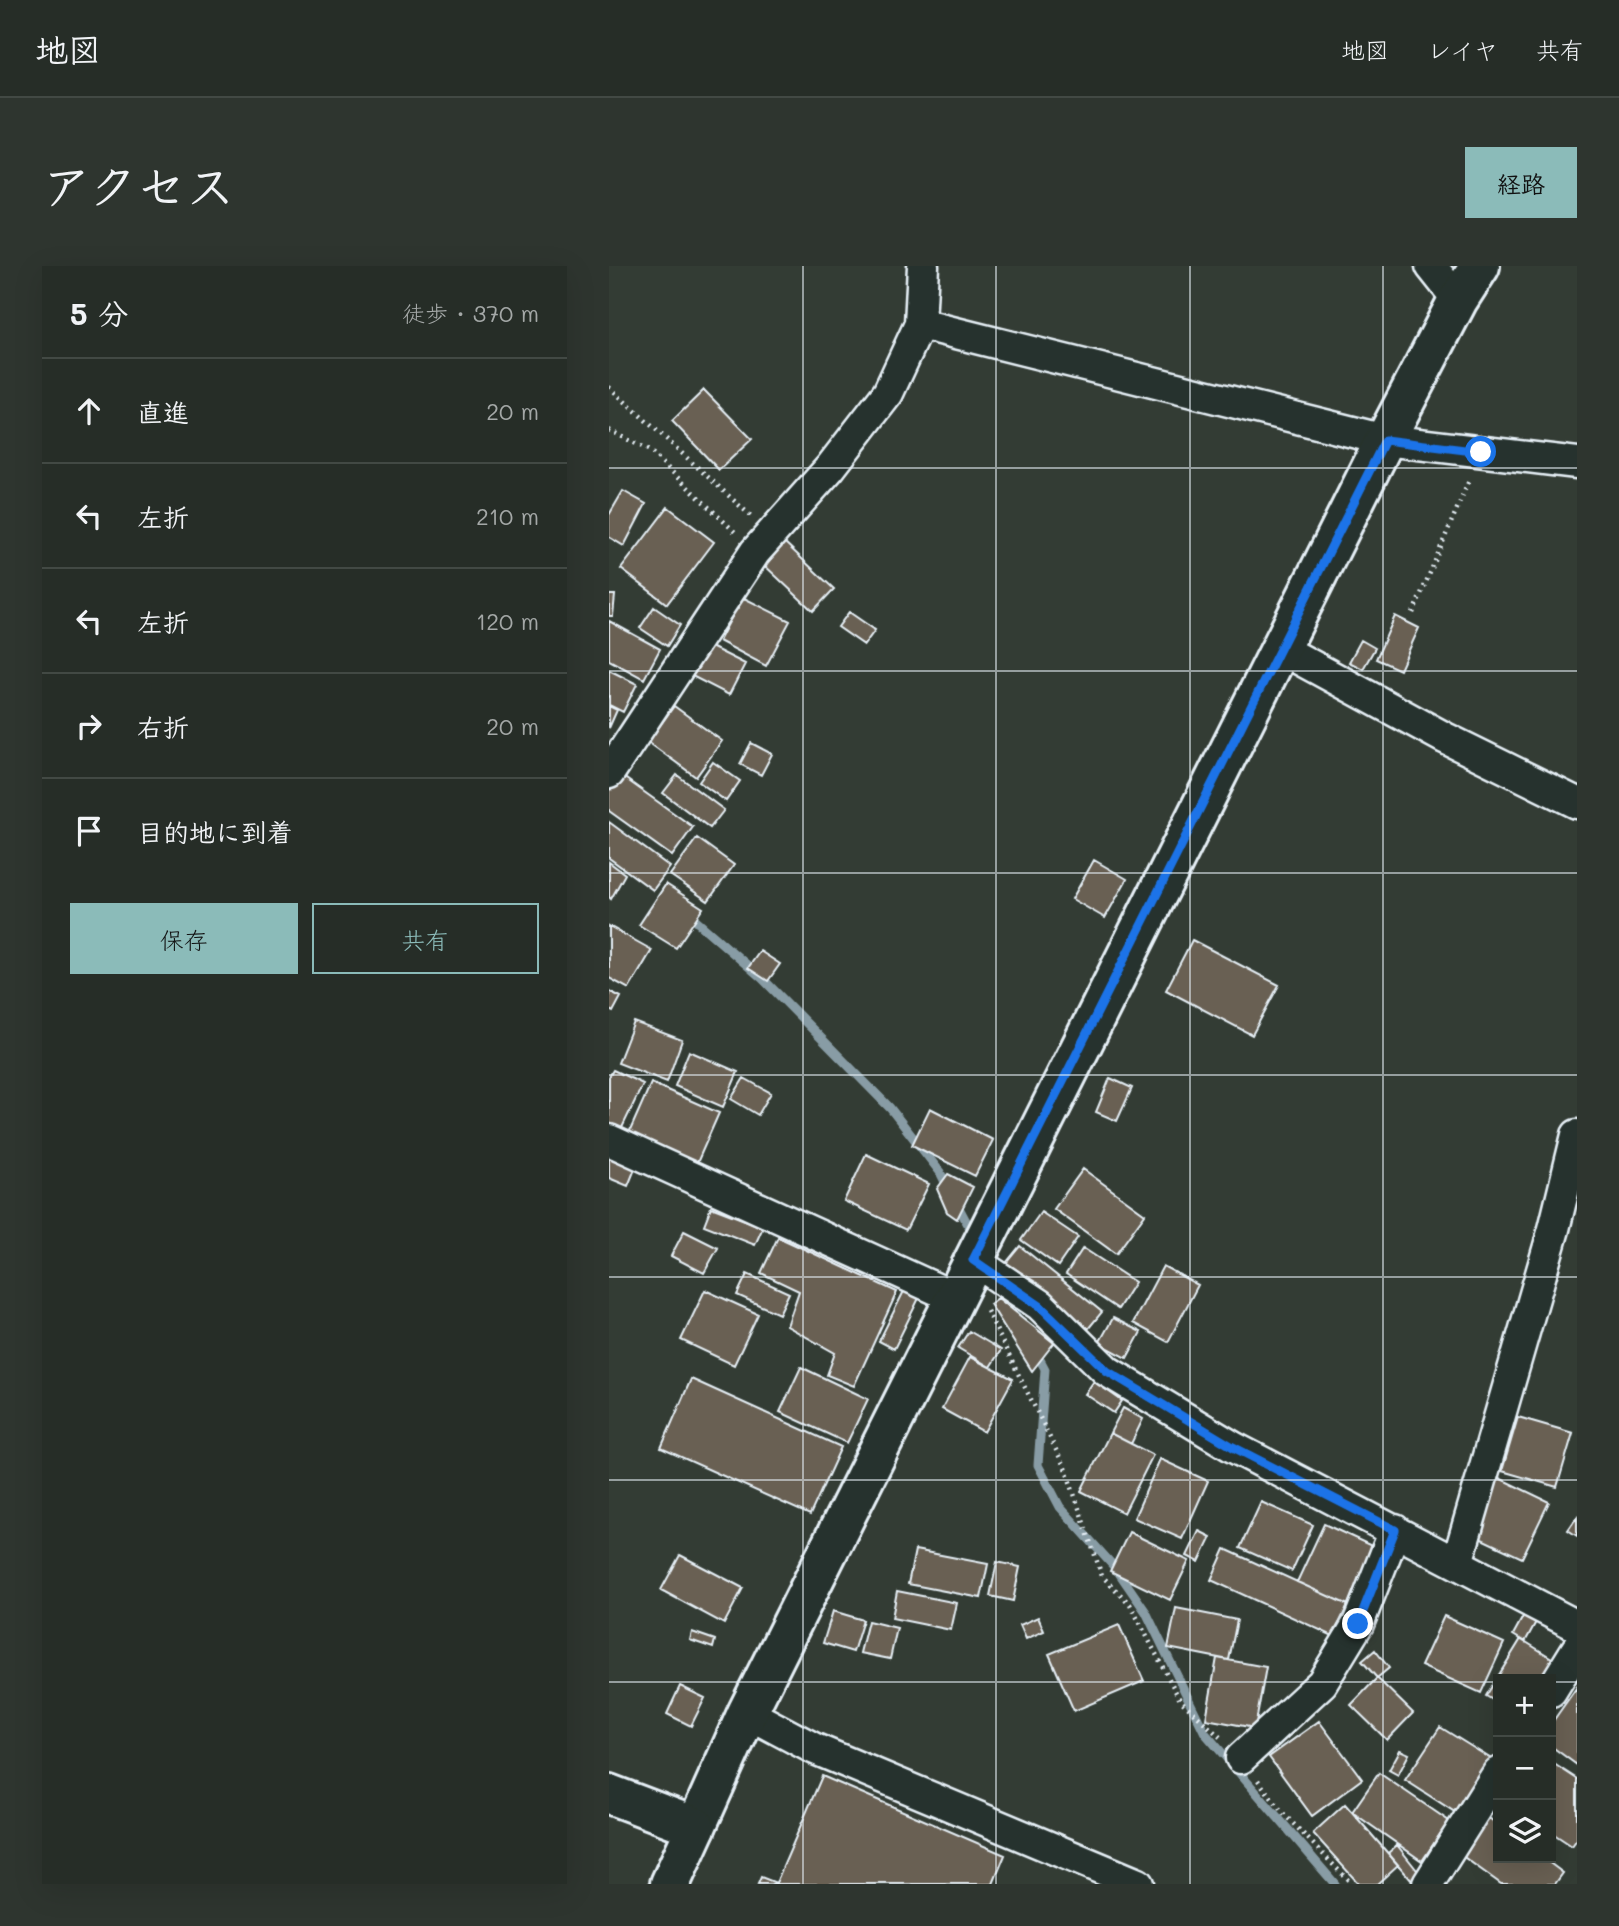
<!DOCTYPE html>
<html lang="ja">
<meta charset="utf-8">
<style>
:root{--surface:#262d27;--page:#2e352f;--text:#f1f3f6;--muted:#a4a8a7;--line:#424944;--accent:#8bbbb9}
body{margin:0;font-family:Mali,"Klee One",sans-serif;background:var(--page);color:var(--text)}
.controls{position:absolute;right:21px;bottom:21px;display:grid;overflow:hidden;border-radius:0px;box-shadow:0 7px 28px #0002}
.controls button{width:63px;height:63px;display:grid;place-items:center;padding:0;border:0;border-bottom:2px solid var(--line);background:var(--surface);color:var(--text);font:35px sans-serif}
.stop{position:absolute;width:21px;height:21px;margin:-16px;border:5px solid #1a73e8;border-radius:50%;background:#fff}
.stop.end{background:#1a73e8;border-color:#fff;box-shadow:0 2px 7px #0008}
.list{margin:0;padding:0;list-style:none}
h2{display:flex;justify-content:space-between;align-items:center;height:91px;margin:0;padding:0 28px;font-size:30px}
h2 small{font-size:23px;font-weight:400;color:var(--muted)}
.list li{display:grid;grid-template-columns:46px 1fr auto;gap:21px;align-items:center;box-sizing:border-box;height:105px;padding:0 28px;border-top:2px solid var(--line)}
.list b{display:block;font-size:26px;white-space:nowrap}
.list em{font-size:23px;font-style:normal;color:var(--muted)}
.actions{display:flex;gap:14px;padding:21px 28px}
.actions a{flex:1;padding:16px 0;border:2px solid var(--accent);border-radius:0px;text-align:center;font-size:24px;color:var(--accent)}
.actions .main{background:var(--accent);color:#111}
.icon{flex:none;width:38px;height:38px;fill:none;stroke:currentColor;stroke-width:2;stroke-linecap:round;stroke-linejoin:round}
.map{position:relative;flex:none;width:968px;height:1618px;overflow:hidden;border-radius:0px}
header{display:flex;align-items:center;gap:42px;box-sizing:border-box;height:98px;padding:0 35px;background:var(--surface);border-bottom:2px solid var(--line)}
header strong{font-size:33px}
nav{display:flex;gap:38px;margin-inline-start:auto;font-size:24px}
.intro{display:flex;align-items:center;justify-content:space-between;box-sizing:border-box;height:168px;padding:0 42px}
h1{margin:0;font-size:49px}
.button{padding:18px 32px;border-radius:0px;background:var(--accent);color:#111;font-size:24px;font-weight:700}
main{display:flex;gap:42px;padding:0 42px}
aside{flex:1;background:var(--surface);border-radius:0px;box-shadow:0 7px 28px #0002}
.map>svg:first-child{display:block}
</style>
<header>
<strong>地図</strong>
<nav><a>地図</a><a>レイヤ</a><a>共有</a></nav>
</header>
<div class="intro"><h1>アクセス</h1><a class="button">経路</a></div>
<main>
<aside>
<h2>5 分<small>徒歩 · 370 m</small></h2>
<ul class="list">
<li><svg class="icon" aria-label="ahead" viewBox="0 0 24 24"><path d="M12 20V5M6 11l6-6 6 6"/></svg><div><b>直進</b></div><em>20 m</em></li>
<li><svg class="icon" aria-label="left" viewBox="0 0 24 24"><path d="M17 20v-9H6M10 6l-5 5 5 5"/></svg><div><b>左折</b></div><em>210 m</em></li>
<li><svg class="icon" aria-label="left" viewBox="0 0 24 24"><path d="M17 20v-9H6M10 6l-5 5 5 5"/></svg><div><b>左折</b></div><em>120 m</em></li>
<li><svg class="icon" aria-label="right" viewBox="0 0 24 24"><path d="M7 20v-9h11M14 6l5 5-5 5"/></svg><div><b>右折</b></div><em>20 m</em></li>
<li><svg class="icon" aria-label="arrive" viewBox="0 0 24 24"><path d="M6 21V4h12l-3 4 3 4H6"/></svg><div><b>目的地に到着</b></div></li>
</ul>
<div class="actions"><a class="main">保存</a><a>共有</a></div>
</aside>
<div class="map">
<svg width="968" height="1618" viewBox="0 0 968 1618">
<rect width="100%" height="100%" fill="#333c34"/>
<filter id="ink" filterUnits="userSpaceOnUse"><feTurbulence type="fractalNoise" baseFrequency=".0143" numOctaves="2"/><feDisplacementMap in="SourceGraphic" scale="14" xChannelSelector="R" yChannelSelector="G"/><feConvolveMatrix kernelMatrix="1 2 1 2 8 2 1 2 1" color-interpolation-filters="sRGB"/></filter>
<g filter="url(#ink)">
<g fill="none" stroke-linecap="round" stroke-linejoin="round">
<!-- stream -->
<path stroke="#889ca5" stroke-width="9" d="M79,648L153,712L281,842L331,906L340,924
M347,936L365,970
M395,1026L409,1053
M426,1084L436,1103L429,1199L451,1241L508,1304L537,1346L596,1467L726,1618"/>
</g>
<!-- building -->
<path fill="#696052" stroke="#e8f1f8" stroke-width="2" d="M95,124L143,173L110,204L63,155Z
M14,225L37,238L15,280L0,271V249Z
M59,241L105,276L58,338L12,303Z
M174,275L225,323L204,345L153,297Z
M0,329H6L4,350H0Z
M133,331L181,355L157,400L110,375Z
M45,341L71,359L58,380L31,362Z
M240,346L266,364L255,379L229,361Z
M786,350L810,362L791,404L767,393Z
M0,355L51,383L35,413L0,394Z
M752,374L766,382L754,403L740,396Z
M94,377L136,398L120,429L79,408Z
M0,404L28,418L14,446L0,439Z
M0,440L8,444L0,462Z
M65,440L113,475L87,511L39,476Z
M142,477L163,488L152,509L131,498Z
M104,496L131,515L117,535L90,516Z
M10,508L84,561L63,590L0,545V522Z
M68,509L115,544L101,562L54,527Z
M0,556L61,601L44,624L0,592Z
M88,572L125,599L99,635L61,609Z
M485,594L518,613L496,652L463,633Z
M0,596L16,608L2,633L0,631Z
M57,618L94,642L67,682L30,659Z
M0,660L43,684L20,723L0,712Z
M583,674L670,719L643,769L557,724Z
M151,685L171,698L159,715L139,702Z
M0,725L12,731L4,746L0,744Z
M25,756L73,774L58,816L9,797Z
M80,785L129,806L114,841L66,820Z
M4,804L34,818L12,864L0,858V811Z
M135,812L162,827L149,849L122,833Z
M501,812L523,822L508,855L487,846Z
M42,817L110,847L88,897L20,867Z
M321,842L384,874L366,910L303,879Z
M0,887L28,898L19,920L0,912Z
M257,888L320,918L297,964L235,935Z
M474,903L536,948L507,988L445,943Z
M339,908L364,921L348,953L338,946L328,923Z
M102,941L154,961L146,979L95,959Z
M432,946L469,971L449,1000L412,974Z
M75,965L109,982L95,1007L62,990Z
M169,971L288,1026L245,1120L218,1109L226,1087L178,1060L190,1025L152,1007Z
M411,980L493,1046L479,1063L397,997Z
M474,982L526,1016L509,1043L457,1008Z
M554,1000L589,1019L559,1076L524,1057Z
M138,1008L180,1027L170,1048L128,1029Z
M297,1021L312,1028L285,1083L270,1075Z
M96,1024L149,1048L125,1099L72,1074Z
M389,1032L445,1077L423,1105L381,1038Z
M504,1052L532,1066L518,1092L490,1077Z
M360,1065L392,1084L381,1101L349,1082Z
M361,1091L404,1113L375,1166L333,1143Z
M192,1101L259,1133L238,1177L171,1146Z
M82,1113L232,1181L201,1249L52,1182Z
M485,1115L513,1135L505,1147L476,1128Z
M514,1142L534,1153L522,1178L501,1167Z
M909,1151L964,1167L948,1221L893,1205Z
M501,1167L544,1189L515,1247L472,1225Z
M551,1193L599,1215L573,1273L525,1252Z
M888,1211L940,1236L913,1292L862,1268Z
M652,1236L704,1259L683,1305L631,1282Z
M968,1251V1270L959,1264Z
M715,1258L765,1281L739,1339L688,1316Z
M590,1265L602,1271L590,1296L578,1290Z
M520,1266L580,1295L561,1334L501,1305Z
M616,1283L739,1339L724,1370L602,1314Z
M306,1284L379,1298L372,1332L299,1318Z
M71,1289L134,1322L115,1358L52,1324Z
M388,1296L411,1301L404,1335L381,1330Z
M288,1325L348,1337L342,1364L283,1352Z
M567,1342L628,1354L620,1394L559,1382Z
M224,1345L254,1354L244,1386L214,1377Z
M916,1347L928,1354L916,1376L904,1369Z
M835,1350L895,1377L872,1427L812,1400Z
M429,1351L435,1365L417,1373L411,1359Z
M259,1355L288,1362L281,1393L251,1387Z
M510,1359L535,1415L465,1445L440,1388Z
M83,1366L106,1374L104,1382L81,1374Z
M912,1373L946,1394L934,1413H889V1437L877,1430Z
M766,1384L780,1402L768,1412L753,1395Z
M608,1392L657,1401L646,1462L597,1453Z
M768,1412L804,1447L778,1474L742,1439Z
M71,1420L96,1432L82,1460L58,1448Z
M968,1421V1499L942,1480V1458Z
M710,1455L753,1513L703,1550L660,1491Z
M831,1461L884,1494L849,1548L796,1514Z
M791,1484L800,1488L789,1509L780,1504Z
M942,1496L968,1513V1573L963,1580L942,1566Z
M770,1507L840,1555L813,1595L743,1546Z
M213,1510L396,1589L384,1618H149L152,1611L167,1617Z
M736,1538L789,1599L768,1618H750L704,1567Z
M880,1552L889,1559V1592H934L954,1607L946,1618H892L852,1589Z
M788,1579L811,1608L803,1615L779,1587Z"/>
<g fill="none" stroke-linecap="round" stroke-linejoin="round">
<defs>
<path id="street" d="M822,0L849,34
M311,58L776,174L968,197
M672,383L836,472L968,537
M0,507L146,286L221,202L279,127L311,58L314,0
M0,874L345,1031
M364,994L431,1039L498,1105L624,1181L968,1360
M848,1297L945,963L968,869
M942,1425L968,1383
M138,1447L206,1483L529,1618
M632,1492L713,1417L749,1358L786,1264
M819,1618L889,1507"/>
<path id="secondary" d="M87,1561L138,1447L776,174L849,34L871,0"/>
<path id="primary" d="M0,1528L87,1561L61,1618"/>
</defs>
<!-- street casing -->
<use href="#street" stroke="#e8f1f8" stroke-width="35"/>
<!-- secondary casing -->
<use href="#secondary" stroke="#e8f1f8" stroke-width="44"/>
<!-- primary casing -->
<use href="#primary" stroke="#e8f1f8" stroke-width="44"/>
<!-- path -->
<path stroke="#e8f1f8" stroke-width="4.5" stroke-dasharray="2 5" stroke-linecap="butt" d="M0,121L142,250
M0,164L41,185L126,266
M804,347L861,212
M378,1045L457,1204L493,1310L521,1338L571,1434L611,1471
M649,1514L674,1547L743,1618"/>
<!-- street -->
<use href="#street" stroke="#26332d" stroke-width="30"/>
<!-- secondary -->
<use href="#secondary" stroke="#26332d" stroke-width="38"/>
<!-- primary -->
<use href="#primary" stroke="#26332d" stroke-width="38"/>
</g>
</g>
<g fill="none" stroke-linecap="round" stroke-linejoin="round" filter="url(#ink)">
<!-- route -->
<path stroke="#1a73e8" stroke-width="9" d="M749,1358L786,1264L624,1181L498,1105L431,1040L364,994L776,174L872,186"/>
</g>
<!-- grid -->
<path fill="none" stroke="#e8f1f8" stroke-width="2" stroke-opacity="0.55" d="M194,0V1618M387,0V1618M581,0V1618M774,0V1618M0,202H968M0,405H968M0,607H968M0,809H968M0,1011H968M0,1214H968M0,1416H889M942,1416H968"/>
</svg>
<div class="controls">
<button>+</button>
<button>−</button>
<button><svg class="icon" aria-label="layers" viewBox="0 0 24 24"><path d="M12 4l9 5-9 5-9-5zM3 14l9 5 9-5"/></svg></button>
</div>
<div class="stop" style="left:872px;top:186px"></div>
<div class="stop end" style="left:749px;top:1358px"></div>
</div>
</main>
